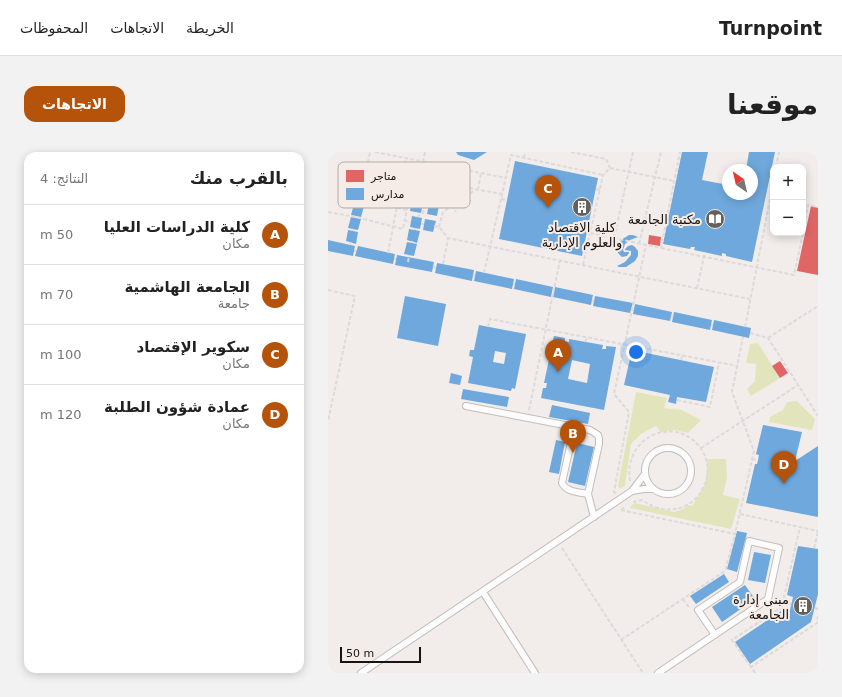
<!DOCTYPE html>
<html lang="ar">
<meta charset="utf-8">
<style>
:root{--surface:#fff;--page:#f2f2f2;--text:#222;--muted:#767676;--line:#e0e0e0;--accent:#b45309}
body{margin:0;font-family:"DejaVu Sans",Cairo,sans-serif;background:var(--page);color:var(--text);direction:rtl}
.controls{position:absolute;right:12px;top:12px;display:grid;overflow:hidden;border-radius:8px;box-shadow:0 2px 10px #0003}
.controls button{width:36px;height:36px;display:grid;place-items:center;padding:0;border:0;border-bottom:1px solid var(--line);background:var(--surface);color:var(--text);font:20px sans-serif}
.compass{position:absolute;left:394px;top:12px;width:36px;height:36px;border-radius:50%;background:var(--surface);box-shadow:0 2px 10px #0003;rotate:326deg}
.scale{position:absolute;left:12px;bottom:10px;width:81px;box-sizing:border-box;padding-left:4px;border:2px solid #171412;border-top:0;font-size:11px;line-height:14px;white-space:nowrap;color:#171412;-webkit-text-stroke:3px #f6ece7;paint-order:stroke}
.you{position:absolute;left:308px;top:200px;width:14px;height:14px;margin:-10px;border:3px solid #fff;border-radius:50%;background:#1a73e8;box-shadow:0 0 0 6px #1a73e833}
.badge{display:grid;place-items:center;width:26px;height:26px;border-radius:50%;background:var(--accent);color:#fff;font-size:13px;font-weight:700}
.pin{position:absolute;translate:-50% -33px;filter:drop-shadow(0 1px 2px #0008)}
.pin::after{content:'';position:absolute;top:21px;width:14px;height:12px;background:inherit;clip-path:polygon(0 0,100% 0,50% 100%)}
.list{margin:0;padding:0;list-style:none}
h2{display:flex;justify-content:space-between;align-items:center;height:52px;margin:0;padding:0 16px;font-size:17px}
h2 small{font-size:13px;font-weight:400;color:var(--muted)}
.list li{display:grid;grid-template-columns:26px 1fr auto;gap:12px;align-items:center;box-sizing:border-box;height:60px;padding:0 16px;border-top:1px solid var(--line)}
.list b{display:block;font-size:15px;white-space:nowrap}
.list p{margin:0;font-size:13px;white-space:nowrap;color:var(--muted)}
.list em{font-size:13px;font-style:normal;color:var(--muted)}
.map{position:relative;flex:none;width:490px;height:521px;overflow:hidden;direction:ltr;border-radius:12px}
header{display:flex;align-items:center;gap:24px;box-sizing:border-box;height:56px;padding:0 20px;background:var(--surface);border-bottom:1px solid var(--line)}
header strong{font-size:19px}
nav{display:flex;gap:22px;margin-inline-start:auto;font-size:14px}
.intro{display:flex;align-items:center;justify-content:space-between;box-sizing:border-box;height:96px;padding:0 24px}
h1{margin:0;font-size:28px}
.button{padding:10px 18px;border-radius:12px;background:var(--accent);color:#fff;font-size:14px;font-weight:700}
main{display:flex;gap:24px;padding:0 24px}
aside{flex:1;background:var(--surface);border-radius:12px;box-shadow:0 2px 10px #0003}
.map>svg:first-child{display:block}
</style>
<header>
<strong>Turnpoint</strong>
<nav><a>الخريطة</a><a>الاتجاهات</a><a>المحفوظات</a></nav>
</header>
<div class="intro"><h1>موقعنا</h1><a class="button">الاتجاهات</a></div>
<main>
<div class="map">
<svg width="490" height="521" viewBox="0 0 490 521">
<rect width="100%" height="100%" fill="#f2edea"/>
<!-- green -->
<path fill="#e2e5bc" d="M430,191L452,226L423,244L419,237L427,229L428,212L418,211L422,192Z
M308,240L339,246L336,256L354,258L373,268L360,281L347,278L333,280L328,274L313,282L303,292L297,334L292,337L290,334Z
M469,249L487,267L484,278L441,270L442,265L455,258L459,250Z
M379,307H398L399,326L395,343L412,347L403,377L302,356L304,353L307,351L346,360L355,357L361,353L364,354L377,333L379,316Z"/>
<!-- shops -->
<path fill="#e06666" d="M483,54L490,56V123L469,119Z
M321,83L333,85L332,94L320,92Z
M452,209L460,221L452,226L444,214Z"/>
<!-- schools -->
<path fill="#6fa8dc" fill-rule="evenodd" d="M128,0H159L146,8L130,3Z
M354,0H380L374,28L400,33V42H424V18H418L421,0H447L424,110L398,104V102L394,101V104L366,98L367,95H363L362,97L335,92Z
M187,9L270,26L254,104L171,87Z
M84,48L95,50L93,61L82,59Z
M26,52L36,54L33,65L23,63Z
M101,52L111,53L109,64L99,62Z
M84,64L94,66L92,77L82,75Z
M23,65L33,67L30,78L20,76Z
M97,67L108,69L105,80L95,78Z
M81,77L92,79L89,91L79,88Z
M20,78L30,80L28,92L18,89Z
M301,83H305L310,85L302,88L297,92L295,98L296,100H301V101L299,104L294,105L290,101L289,95L293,88Z
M0,88L27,94L25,104L0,99Z
M79,90L89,92L86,104L76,102Z
M304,93L307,95L310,99V104L307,109L298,115H291L289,114L297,110L303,103V99L297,98V97L300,94Z
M30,94L67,102L65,112L27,104Z
M69,103L106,110L104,120L67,113Z
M109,111L146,118L144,129L107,121Z
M148,119L186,127L184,137L146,129Z
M188,127L225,135L223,145L186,137Z
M227,135L265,143L263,153L225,145Z
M77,144L118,152L110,194L69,186Z
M267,144L305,151L302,161L265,154Z
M307,152L344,160L342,169L305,162Z
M346,160L384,168L382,178L344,170Z
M386,168L423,176L421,186L384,178Z
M151,173L198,182L187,237L184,236L183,239L140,231L145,205L141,204L142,198H146ZM167,199L178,201L176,212L165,210Z
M226,184L237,186V189L241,190V187L275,193L274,197H278V194L288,195L276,258L213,246L215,236H218L219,231H216L223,198H226L227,193L224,192ZM244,208L262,212L259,231L240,227Z
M304,198L386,215L378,250L349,245L348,252L340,250L342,243L296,233Z
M123,221L134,224L132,233L121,231Z
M135,237L181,245L179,255L133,247Z
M224,253L262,261L260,272L221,265Z
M435,273L474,280L467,309L490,294V365L418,351L427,312H429L430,308L431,303L428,302Z
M228,288L237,290L231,322L221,320Z
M249,291L266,295L257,334L240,330Z
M409,379L419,381L409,420L399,417Z
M470,394L490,397V442L483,470L422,512L407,490L456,457L462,458L465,445L459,443Z
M426,400L443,403L437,431L420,428Z
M396,422L401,430L368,452L362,444Z
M417,433L427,447L394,470L384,455Z"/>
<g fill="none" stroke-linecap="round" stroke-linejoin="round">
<defs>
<path id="lane" d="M138,254L262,278L270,283L271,287V292L260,342L266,365
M243,290L234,331C238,340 251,340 260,342
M317 319a23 23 0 1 1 46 0a23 23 0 1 1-46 0Z
M304,339L316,337H324
M155,440L207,521
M33,521L304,339L316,323
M330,521L440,447L451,396L421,389L412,430L370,458L387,483"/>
</defs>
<!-- lane casing -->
<use href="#lane" stroke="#c1bdbb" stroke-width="8"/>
<!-- path -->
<path stroke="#dcdada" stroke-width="2" stroke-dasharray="4 2" stroke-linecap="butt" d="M47,0L178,26
M243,0L278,7L282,16
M196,6L197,0
M95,10L97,0
M448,15L451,0
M126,33L129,16
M73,37L82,39
M268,37L272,38
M150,38L153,21
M34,40L42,0
M139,43L143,49
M173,47L179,48
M31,53V51
M124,53L128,60
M69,56L78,58
M0,60L28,65L75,77L85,26L174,42
M89,65L95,61L106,12
M76,68L83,70
M93,72H96
M106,74L111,75L120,86L422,147
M111,75L115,60L147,38
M87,78V76
M25,79L26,77
M475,79L480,53L490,55
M262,81L333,96L352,0
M286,86L305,0
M84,91V89
M311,92L333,0
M22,93L23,90
M333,96L466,123L475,81
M26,99H28
M60,101L78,6
M66,107H68
M80,110L81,103
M115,112L120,86
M255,113L275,23L282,16L346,29
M105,115L108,116
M156,121L183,3L275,23
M145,123L147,124
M185,132H187
M369,136L377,100
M0,138L27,144L0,269
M264,148L266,149
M343,164L345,165
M383,173H385
M160,175L162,167L410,214
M417,175L445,32
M422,181L440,186L490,264
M440,186L490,154
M257,190L259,186
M353,208L354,204
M349,248L382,255L391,211
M201,258L232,108
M373,296L470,233
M424,307L430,308
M302,329C294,283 352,260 375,300C379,308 381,317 379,326C376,338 368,349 357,354C342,361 327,357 314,348L305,350
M288,341L286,340L301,260L286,242L318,93
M293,358L298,354
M293,358L407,382L426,299L404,240L415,185
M412,362L490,379
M234,396L315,521
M486,396L490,380
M355,447L362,457
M460,451L456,445L472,375
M487,456L490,457
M293,488L397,419L407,382
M423,515L404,488L460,451L463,452
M427,521L423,515L489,471L490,464"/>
<!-- lane -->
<use href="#lane" stroke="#fdfcfc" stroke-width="6"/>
</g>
<!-- icons -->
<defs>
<symbol id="building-disc" viewBox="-11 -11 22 22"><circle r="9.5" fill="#64605e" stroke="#f6ece7"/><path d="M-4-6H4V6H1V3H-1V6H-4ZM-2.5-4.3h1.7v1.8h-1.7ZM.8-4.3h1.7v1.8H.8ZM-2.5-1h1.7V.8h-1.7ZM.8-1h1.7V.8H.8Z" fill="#fff"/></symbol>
<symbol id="library-disc" viewBox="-11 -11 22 22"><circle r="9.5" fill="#64605e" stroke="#f6ece7"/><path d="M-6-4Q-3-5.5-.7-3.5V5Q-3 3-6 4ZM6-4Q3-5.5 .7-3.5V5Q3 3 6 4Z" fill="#fff"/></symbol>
</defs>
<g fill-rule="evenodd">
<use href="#building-disc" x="243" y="44" width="22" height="22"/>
<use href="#library-disc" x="376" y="56" width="22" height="22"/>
<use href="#building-disc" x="464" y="443" width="22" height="22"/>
</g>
<g text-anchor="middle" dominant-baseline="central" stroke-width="4" stroke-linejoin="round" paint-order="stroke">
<!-- poi labels -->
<g font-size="13" fill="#171412" stroke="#f6ece7" text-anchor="end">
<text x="373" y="67">مكتبة الجامعة</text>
<text x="254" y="75" text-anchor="middle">كلية الاقتصاد<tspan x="254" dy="15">والعلوم الإدارية</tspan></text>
<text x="461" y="447">مبنى إدارة<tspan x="461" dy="15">الجامعة</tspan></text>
</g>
</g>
<!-- legend -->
<rect x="10" y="10" width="132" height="46" rx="6" fill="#f6ece7" stroke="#b3aba7" stroke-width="1"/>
<rect x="18" y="18" width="18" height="12" fill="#e06666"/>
<rect x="18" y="36" width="18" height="12" fill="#6fa8dc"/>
<g font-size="11" fill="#171412">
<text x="43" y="28">متاجر</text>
<text x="43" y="46">مدارس</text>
</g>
</svg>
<div class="controls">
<button>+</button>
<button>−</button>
</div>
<svg class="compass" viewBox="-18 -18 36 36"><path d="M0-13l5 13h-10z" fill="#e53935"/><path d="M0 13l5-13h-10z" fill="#767676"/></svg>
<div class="scale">50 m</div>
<div class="you"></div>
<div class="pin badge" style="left:230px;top:220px">A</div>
<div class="pin badge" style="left:245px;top:301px">B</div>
<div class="pin badge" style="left:220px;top:56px">C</div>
<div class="pin badge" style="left:456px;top:332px">D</div>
</div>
<aside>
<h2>بالقرب منك<small>النتائج: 4</small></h2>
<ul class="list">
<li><span class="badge">A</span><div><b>كلية الدراسات العليا</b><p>مكان</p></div><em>50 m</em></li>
<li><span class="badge">B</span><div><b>الجامعة الهاشمية</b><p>جامعة</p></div><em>70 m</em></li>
<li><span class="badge">C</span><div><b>سكوير الإقتصاد</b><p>مكان</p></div><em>100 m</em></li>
<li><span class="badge">D</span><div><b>عمادة شؤون الطلبة</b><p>مكان</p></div><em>120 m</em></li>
</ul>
</aside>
</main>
